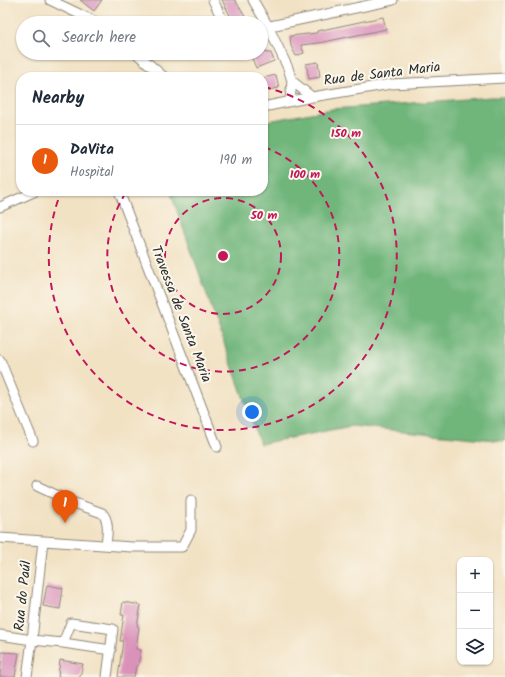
<!DOCTYPE html>
<meta charset="utf-8">
<style>
:root{--surface:#fff;--page:#f2f2f3;--text:#1f2937;--muted:#747a83;--line:#e0e1e3;--accent:#ea580c}
body{margin:0;font-family:Kalam,sans-serif;background:var(--page);color:var(--text)}
.controls{position:absolute;right:12px;bottom:12px;display:grid;overflow:hidden;border-radius:8px;box-shadow:0 1px 3px #0004}
.controls button{width:36px;height:36px;display:grid;place-items:center;padding:0;border:0;border-bottom:1px solid var(--line);background:var(--surface);color:var(--text);font:20px sans-serif}
.you{position:absolute;left:252px;top:412px;width:14px;height:14px;margin:-10px;border:3px solid #fff;border-radius:50%;background:#1a73e8;box-shadow:0 0 0 6px #1a73e833}
.badge{display:grid;place-items:center;width:26px;height:26px;border-radius:50%;background:var(--accent);color:#fff;font-size:13px;font-weight:700}
.pin{position:absolute;translate:-50% -33px;filter:drop-shadow(0 1px 2px #0008)}
.pin::after{content:'';position:absolute;top:21px;width:14px;height:12px;background:inherit;clip-path:polygon(0 0,100% 0,50% 100%)}
.list{margin:0;padding:0;list-style:none}
h2{display:flex;justify-content:space-between;align-items:center;height:52px;margin:0;padding:0 16px;font-size:17px}
h2 small{font-size:13px;font-weight:400;color:var(--muted)}
.list li{display:grid;grid-template-columns:26px 1fr auto;gap:12px;align-items:center;box-sizing:border-box;height:72px;padding:0 16px;border-top:1px solid var(--line)}
.list b{display:block;font-size:15px;white-space:nowrap}
.list p{margin:0;font-size:13px;white-space:nowrap;color:var(--muted)}
.list em{font-size:13px;font-style:normal;color:var(--muted)}
.icon{flex:none;width:22px;height:22px;fill:none;stroke:currentColor;stroke-width:2;stroke-linecap:round;stroke-linejoin:round}
.map{position:relative;flex:none;width:505px;height:677px;overflow:hidden}
.search{position:absolute;background:var(--surface);box-shadow:0 1px 3px #0004;left:16px;top:16px;width:252px;height:44px;display:flex;align-items:center;gap:10px;box-sizing:border-box;padding:0 14px;border-radius:22px;color:var(--muted);font-size:15px}
.panel{position:absolute;background:var(--surface);box-shadow:0 1px 3px #0004;left:16px;top:72px;width:252px;height:124px;border-radius:16px}
.map>svg:first-child{display:block}
</style>
<div class="map">
<svg width="505" height="677" viewBox="0 0 505 677">
<rect width="100%" height="100%" fill="#fbf7ec"/>
<filter id="ink" filterUnits="userSpaceOnUse"><feTurbulence type="fractalNoise" baseFrequency=".025" numOctaves="2"/><feDisplacementMap in="SourceGraphic" scale="8" xChannelSelector="R" yChannelSelector="G"/><feConvolveMatrix kernelMatrix="1 2 1 2 8 2 1 2 1" color-interpolation-filters="sRGB"/></filter>
<filter id="wash" filterUnits="userSpaceOnUse"><feTurbulence type="fractalNoise" baseFrequency=".012" numOctaves="4" result="noise"/><feDisplacementMap in="SourceGraphic" scale="16" xChannelSelector="R" yChannelSelector="G"/><feGaussianBlur stdDeviation="0.9" result="paint"/><feColorMatrix in="noise" values="0 0 0 0 0 0 0 0 0 0 0 0 0 0 0 0 0 1.4 0 .05"/><feComposite in="paint" operator="in"/></filter>
<g filter="url(#wash)">
<rect width="100%" height="100%" fill="#f2e2c4"/>
<!-- forest -->
<path fill="#6fb57a" stroke="#4d7052" d="M492,97H505V441L351,426L260,444L170,191H263V122L332,109Z"/>
<g id="blocks">
<!-- building -->
<path fill="#da92bb" d="M80,0H102L94,11Z
M222,0H235L249,23H234Z
M383,17L386,29L319,43L301,45L304,53L296,56L291,46L290,36L317,33V31Z
M261,41L266,53H271L274,61L256,68L250,53H261Z
M318,62L320,77L309,79L306,64Z
M276,75L279,88L263,91V78Z
M47,585L63,588L60,609L43,606Z
M123,602L141,605L137,626L139,627L136,649L141,650L138,666H136L134,677H118L123,641H120L124,615H121Z
M2,652L19,653L15,677H0Z
M60,660L83,664L80,677H58Z"/>
</g>
</g>
<g filter="url(#ink)">
<use href="#blocks" fill-opacity="0" stroke="#8e8678" stroke-width="1"/>
<g fill="none" stroke-linecap="round" stroke-linejoin="round">
<defs>
<path id="minor" d="M50,0L98,23
M213,0L224,23
M253,0L268,26L288,68L292,81L290,101
M261,28L393,0
M136,53L164,77
M292,81L312,97
M263,107L312,97L391,84L505,78
M119,191L217,447
M0,207L36,191
M0,360L33,441
M37,486L69,501L102,513C110,521 107,535 106,545
M0,538L132,547H182L191,530V500
M0,635L32,640L63,643L71,623L113,629L107,677
M63,643L111,650
M27,677L32,640L43,541"/>
</defs>
<!-- minor casing -->
<use href="#minor" stroke="#8e8678" stroke-width="11"/>
<!-- minor -->
<use href="#minor" stroke="#fff" stroke-width="9"/>
</g>
</g>
<!-- distance rings -->
<g fill="none" stroke="#c2185b" stroke-width="2" stroke-dasharray="7 5">
<circle cx="223" cy="256" r="58"/>
<path d="M264 147A116 116 0 1 1 127 191"/>
<path d="M264 87A174 174 0 1 1 61 192"/>
</g>
<g text-anchor="middle" dominant-baseline="central" stroke-width="4" stroke-linejoin="round" paint-order="stroke">
<!-- street labels -->
<g font-size="14" fill="#2b2b2b" stroke="#fbf7ec">
<text transform="translate(382 74) rotate(-7)">Rua de Santa Maria</text>
<text transform="translate(181 314) rotate(69)">Travessa de Santa Maria</text>
<text transform="translate(23 596) rotate(-84)">Rua do Paúl</text>
</g>
</g>
<circle cx="223" cy="256" r="6" fill="#c2185b" stroke="#fbf7ec" stroke-width="2"/>
<g font-size="12" text-anchor="middle" font-weight="bold" fill="#c2185b" stroke="#fbf7ec" stroke-width="4" stroke-linejoin="round" paint-order="stroke">
<text x="346" y="137">150 m</text>
<text x="305" y="178">100 m</text>
<text x="264" y="219">50 m</text>
</g>
</svg>
<div class="controls">
<button>+</button>
<button>−</button>
<button><svg class="icon" aria-label="layers" viewBox="0 0 24 24"><path d="M12 4l9 5-9 5-9-5zM3 14l9 5 9-5"/></svg></button>
</div>
<div class="you"></div>
<div class="pin badge" style="left:65px;top:523px">1</div>
<div class="search"><svg class="icon" aria-label="search" viewBox="0 0 24 24"><circle cx="10" cy="10" r="6"/><path d="M15 15l6 6"/></svg>Search here</div>
<section class="panel">
<h2>Nearby<small></small></h2>
<ul class="list">
<li><span class="badge">1</span><div><b>DaVita</b><p>Hospital</p></div><em>190 m</em></li>
</ul>
</section>
</div>
